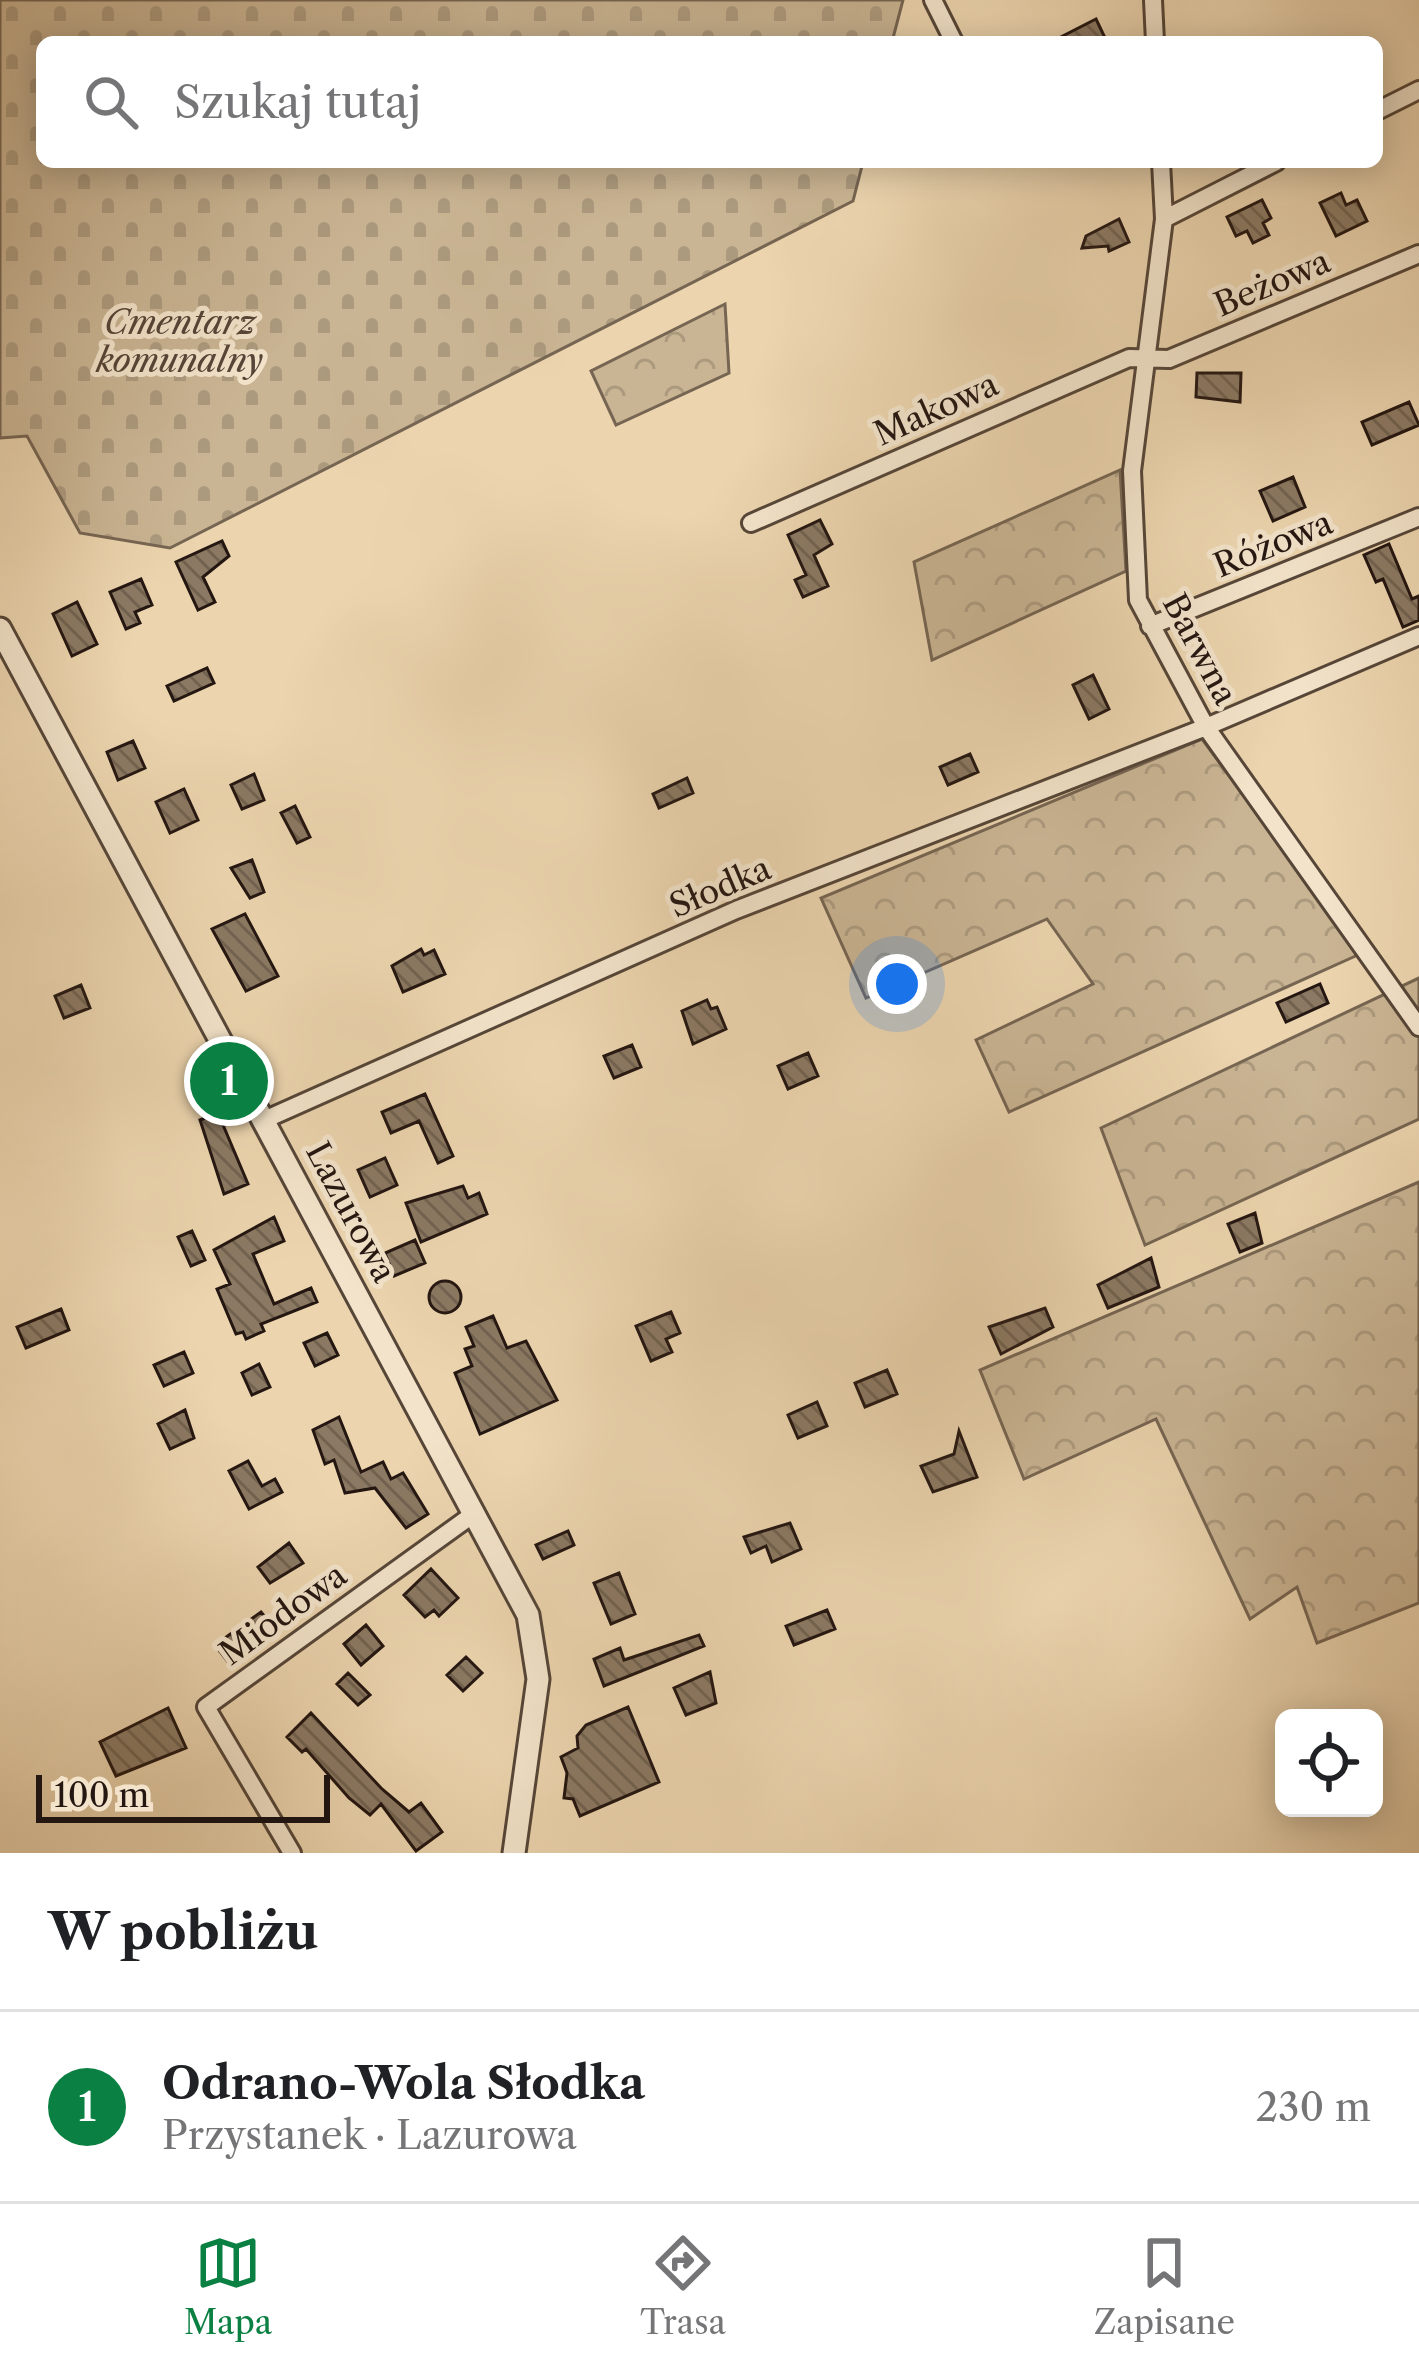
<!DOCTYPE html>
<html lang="pl">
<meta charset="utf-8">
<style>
:root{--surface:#fff;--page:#f2f2f2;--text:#202124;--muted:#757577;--line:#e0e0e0;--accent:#0b8043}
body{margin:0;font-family:"Libre Caslon Text",serif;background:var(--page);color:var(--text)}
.controls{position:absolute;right:36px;bottom:36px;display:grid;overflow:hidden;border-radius:18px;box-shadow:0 6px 30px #0003}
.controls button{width:108px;height:108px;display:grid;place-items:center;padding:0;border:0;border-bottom:3px solid var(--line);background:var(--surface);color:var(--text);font:60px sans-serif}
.scale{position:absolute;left:36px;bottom:30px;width:294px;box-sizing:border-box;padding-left:12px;border:6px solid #241611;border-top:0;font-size:33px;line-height:42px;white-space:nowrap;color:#241611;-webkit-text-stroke:9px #f2e3ca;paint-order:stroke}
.you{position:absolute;left:897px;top:984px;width:42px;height:42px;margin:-30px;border:9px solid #fff;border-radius:50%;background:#1a73e8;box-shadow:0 0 0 18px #1a73e833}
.badge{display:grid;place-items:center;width:78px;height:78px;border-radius:50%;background:var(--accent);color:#fff;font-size:39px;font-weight:700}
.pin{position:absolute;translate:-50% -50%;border:6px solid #fff;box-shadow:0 3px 12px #0006}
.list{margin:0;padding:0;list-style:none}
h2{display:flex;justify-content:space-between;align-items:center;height:156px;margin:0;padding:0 48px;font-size:51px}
h2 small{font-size:39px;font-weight:400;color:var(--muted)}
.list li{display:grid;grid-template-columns:78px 1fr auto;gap:36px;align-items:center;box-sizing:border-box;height:192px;padding:0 48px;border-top:3px solid var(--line)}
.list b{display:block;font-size:45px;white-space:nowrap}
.list p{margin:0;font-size:39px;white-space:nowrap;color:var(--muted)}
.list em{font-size:39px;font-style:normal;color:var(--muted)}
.icon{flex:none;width:66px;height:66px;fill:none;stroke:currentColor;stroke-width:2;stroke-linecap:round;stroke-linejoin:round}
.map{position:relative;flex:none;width:1419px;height:1853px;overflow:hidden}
.search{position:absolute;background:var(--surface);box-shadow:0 6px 30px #0003;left:36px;right:36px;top:36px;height:132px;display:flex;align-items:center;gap:30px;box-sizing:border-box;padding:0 42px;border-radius:18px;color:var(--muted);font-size:45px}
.sheet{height:348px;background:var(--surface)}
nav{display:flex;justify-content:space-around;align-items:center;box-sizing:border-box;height:168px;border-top:3px solid var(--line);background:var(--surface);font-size:33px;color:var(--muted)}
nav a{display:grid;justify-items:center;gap:6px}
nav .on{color:var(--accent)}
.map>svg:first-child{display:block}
</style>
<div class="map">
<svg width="1419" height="1853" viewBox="0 0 1419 1853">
<defs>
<pattern id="forest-crowns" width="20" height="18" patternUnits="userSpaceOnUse" patternTransform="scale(3)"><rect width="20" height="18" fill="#c9b493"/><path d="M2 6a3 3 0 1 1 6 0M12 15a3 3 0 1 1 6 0" fill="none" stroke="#ac9a7e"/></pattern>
<pattern id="cemetery-stones" width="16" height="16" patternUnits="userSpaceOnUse" patternTransform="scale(3)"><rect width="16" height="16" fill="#c9b493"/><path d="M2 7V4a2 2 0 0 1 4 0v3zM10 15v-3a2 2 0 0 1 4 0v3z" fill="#ac9a7e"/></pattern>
<pattern id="building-back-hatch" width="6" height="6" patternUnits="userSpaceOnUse" patternTransform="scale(3)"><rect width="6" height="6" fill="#8b7963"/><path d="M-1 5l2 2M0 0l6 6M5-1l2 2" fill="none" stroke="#716250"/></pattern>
</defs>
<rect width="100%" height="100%" fill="#ebd4ae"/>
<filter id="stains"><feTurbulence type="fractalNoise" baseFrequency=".00167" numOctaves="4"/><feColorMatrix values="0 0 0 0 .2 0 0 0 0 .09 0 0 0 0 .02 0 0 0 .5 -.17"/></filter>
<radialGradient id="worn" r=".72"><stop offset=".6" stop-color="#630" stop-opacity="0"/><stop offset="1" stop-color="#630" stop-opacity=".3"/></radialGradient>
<!-- forest -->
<path fill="url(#forest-crowns)" stroke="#766552" stroke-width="3" d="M725,304L729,373L616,425L591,371Z
M1120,470L1126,571L932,660L914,562Z
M1202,739L1360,954L1009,1112L976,1040L1093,984L1047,919L866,998L821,898Z
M1419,978V1119L1145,1245L1101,1128Z
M1419,1182V1603L1317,1643L1297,1587L1250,1619L1156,1419L1024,1479L980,1370Z"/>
<!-- cemetery -->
<path fill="url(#cemetery-stones)" stroke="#766552" stroke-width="3" d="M0,0H903L892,42H42V162H863L853,201L170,548L80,533L27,436L0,438Z"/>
<!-- building -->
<path fill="url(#building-back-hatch)" stroke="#241611" stroke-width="3" d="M1096,19L1107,42H1051Z
M1341,193L1346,205L1357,200L1367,221L1336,236L1320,203Z
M1262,200L1271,218L1263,223L1269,235L1253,243L1247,231L1236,236L1227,217Z
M1119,219L1129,242L1109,251L1108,246L1082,248L1086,236Z
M1197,373H1241L1240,402L1196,397Z
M1409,402L1419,425L1372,445L1362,422Z
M1293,477L1305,507L1273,521L1260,491Z
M820,520L832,544L814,555L828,586L803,597L795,580L806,575L788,535Z
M222,541L229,556L203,577L215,602L198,610L176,562Z
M1389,544L1412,599L1419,596V620L1403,627L1383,579L1376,582L1364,555Z
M141,579L152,605L135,612L140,623L126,629L110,592Z
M77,602L97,644L72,656L53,614Z
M207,668L214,683L174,701L167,686Z
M1093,675L1109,709L1089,719L1073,685Z
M133,741L145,768L118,780L107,752Z
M970,754L978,772L948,785L940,767Z
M254,774L264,800L242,809L231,785Z
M687,778L693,793L659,808L653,794Z
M184,789L198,820L170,833L156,802Z
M295,806L310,837L297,843L281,813Z
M252,860L264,892L250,898L231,868Z
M245,914L278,976L246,991L212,929Z
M421,949L424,955L434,950L445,974L403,992L392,966Z
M1320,984L1328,1003L1286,1022L1277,1003Z
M81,985L90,1008L64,1018L55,996Z
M707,1000L711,1009L717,1007L726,1029L693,1044L682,1011Z
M632,1045L641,1067L614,1078L604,1056Z
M808,1053L818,1076L788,1089L778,1066Z
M425,1094L453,1156L438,1163L419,1121L391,1133L382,1112Z
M218,1113L248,1184L224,1194L200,1120Z
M385,1158L397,1185L370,1197L358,1170Z
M463,1186L468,1198L479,1193L487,1214L421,1242L406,1203Z
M1255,1213L1262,1243L1240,1252L1228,1224Z
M274,1217L284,1241L253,1254L274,1304L311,1288L317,1302L261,1324L264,1331L246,1339L243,1332L236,1334L217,1289L230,1284L214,1250Z
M192,1231L205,1260L191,1266L178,1237Z
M415,1240L425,1263L394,1276L385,1253Z
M1151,1258L1159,1287L1108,1308L1098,1285Z
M429 1297a16 16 0 1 1 32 0a16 16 0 1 1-32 0Z
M1045,1308L1053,1327L1001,1354L989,1327Z
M61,1309L69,1330L26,1348L17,1327Z
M671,1312L680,1333L666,1339L672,1352L651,1361L636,1326Z
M493,1316L507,1348L526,1341L557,1400L480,1434L455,1373L472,1366L465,1349L474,1346L466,1327Z
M327,1333L338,1355L315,1366L304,1343Z
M184,1352L193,1373L164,1386L154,1365Z
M259,1364L270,1387L252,1395L242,1373Z
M887,1370L897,1394L865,1407L855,1383Z
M817,1402L827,1426L798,1438L788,1415Z
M185,1410L194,1438L170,1449L158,1424Z
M339,1417L361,1472L383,1462L391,1479L403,1473L428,1514L406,1528L375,1488L345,1493L334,1460L325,1464L313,1430Z
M959,1431L977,1477L933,1492L921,1466L954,1454Z
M248,1461L262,1486L275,1479L282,1492L249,1509L229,1471Z
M790,1523L801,1549L772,1562L766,1546L751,1553L744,1537Z
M568,1531L574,1545L543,1559L536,1545Z
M289,1543L303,1563L270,1583L258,1567Z
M431,1569L458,1598L439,1616L434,1610L425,1617L404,1595Z
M619,1573L635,1614L611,1624L594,1583Z
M827,1610L835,1629L794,1645L786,1626Z
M261,1612L270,1623L239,1646L243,1651L228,1662L215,1645Z
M366,1625L383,1646L361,1665L344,1644Z
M699,1635L704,1646L604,1686L594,1659L620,1648L624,1660Z
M466,1657L482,1673L463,1691L447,1675Z
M710,1672L716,1703L686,1715L674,1688Z
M348,1673L370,1695L358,1705L337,1684Z
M628,1707L659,1782L580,1816L573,1799L564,1798L567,1773L561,1757L578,1748L577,1736L586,1725Z
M168,1708L186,1748L116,1776L100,1742Z
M311,1713L382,1789L409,1812L421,1803L442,1832L416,1851L381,1804L370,1815L349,1798L306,1749L302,1752L287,1737Z"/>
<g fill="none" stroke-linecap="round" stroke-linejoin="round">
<defs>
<path id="minor" d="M933,0L954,42
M1153,0L1155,42
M1377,111L1419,90
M1161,162L1164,219L1132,471L1138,600L1206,727L1419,1027
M1164,219L1276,162
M751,523L1129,358L1169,359L1419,254
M1150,626L1419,517
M264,1120L736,910L1206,727L1419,636
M292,1853L206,1707L475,1513"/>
<path id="tertiary" d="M0,629L528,1615L538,1679L514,1853"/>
</defs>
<!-- minor casing -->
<use href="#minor" stroke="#564638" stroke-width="22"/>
<!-- tertiary casing -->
<use href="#tertiary" stroke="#564638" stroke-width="27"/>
<!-- minor -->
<use href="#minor" stroke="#f2e3ca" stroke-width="16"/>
<!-- tertiary -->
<use href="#tertiary" stroke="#f2e3ca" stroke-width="21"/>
</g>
<g text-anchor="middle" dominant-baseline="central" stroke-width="10" stroke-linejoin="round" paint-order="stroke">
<!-- street labels -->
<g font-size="33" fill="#241611" stroke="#f2e3ca">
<text transform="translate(1272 283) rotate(-23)">Beżowa</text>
<text transform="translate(936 409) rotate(-24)">Makowa</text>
<text transform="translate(1273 544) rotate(-22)">Różowa</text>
<text transform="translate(1200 649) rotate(62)">Barwna</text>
<text transform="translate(720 887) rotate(-23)">Słodka</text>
<text transform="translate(351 1212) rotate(62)">Lazurowa</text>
<text transform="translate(283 1614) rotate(-36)">Miodowa</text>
</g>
<!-- park labels -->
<g font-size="33" font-style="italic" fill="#564538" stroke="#f2e3ca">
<text x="180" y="322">Cmentarz<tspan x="180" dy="38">komunalny</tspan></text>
</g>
</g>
<rect width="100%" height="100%" filter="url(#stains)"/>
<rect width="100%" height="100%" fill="url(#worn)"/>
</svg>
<div class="controls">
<button><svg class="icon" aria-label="locate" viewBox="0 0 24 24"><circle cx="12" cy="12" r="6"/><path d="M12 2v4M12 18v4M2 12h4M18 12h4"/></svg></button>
</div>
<div class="scale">100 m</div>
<div class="you"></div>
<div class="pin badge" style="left:229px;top:1081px">1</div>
<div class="search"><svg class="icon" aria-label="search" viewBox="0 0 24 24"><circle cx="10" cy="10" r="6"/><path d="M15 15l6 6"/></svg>Szukaj tutaj</div>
</div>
<section class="sheet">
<h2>W pobliżu<small></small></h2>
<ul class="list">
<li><span class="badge">1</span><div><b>Odrano-Wola Słodka</b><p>Przystanek · Lazurowa</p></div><em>230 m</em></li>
</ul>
</section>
<nav>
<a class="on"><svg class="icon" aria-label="map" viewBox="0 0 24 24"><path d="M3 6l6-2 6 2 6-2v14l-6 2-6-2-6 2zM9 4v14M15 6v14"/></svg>Mapa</a>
<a><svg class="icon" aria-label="directions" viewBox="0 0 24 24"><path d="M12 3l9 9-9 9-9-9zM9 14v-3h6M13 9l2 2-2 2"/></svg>Trasa</a>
<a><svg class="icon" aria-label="saved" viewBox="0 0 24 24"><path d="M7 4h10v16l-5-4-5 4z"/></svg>Zapisane</a>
</nav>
